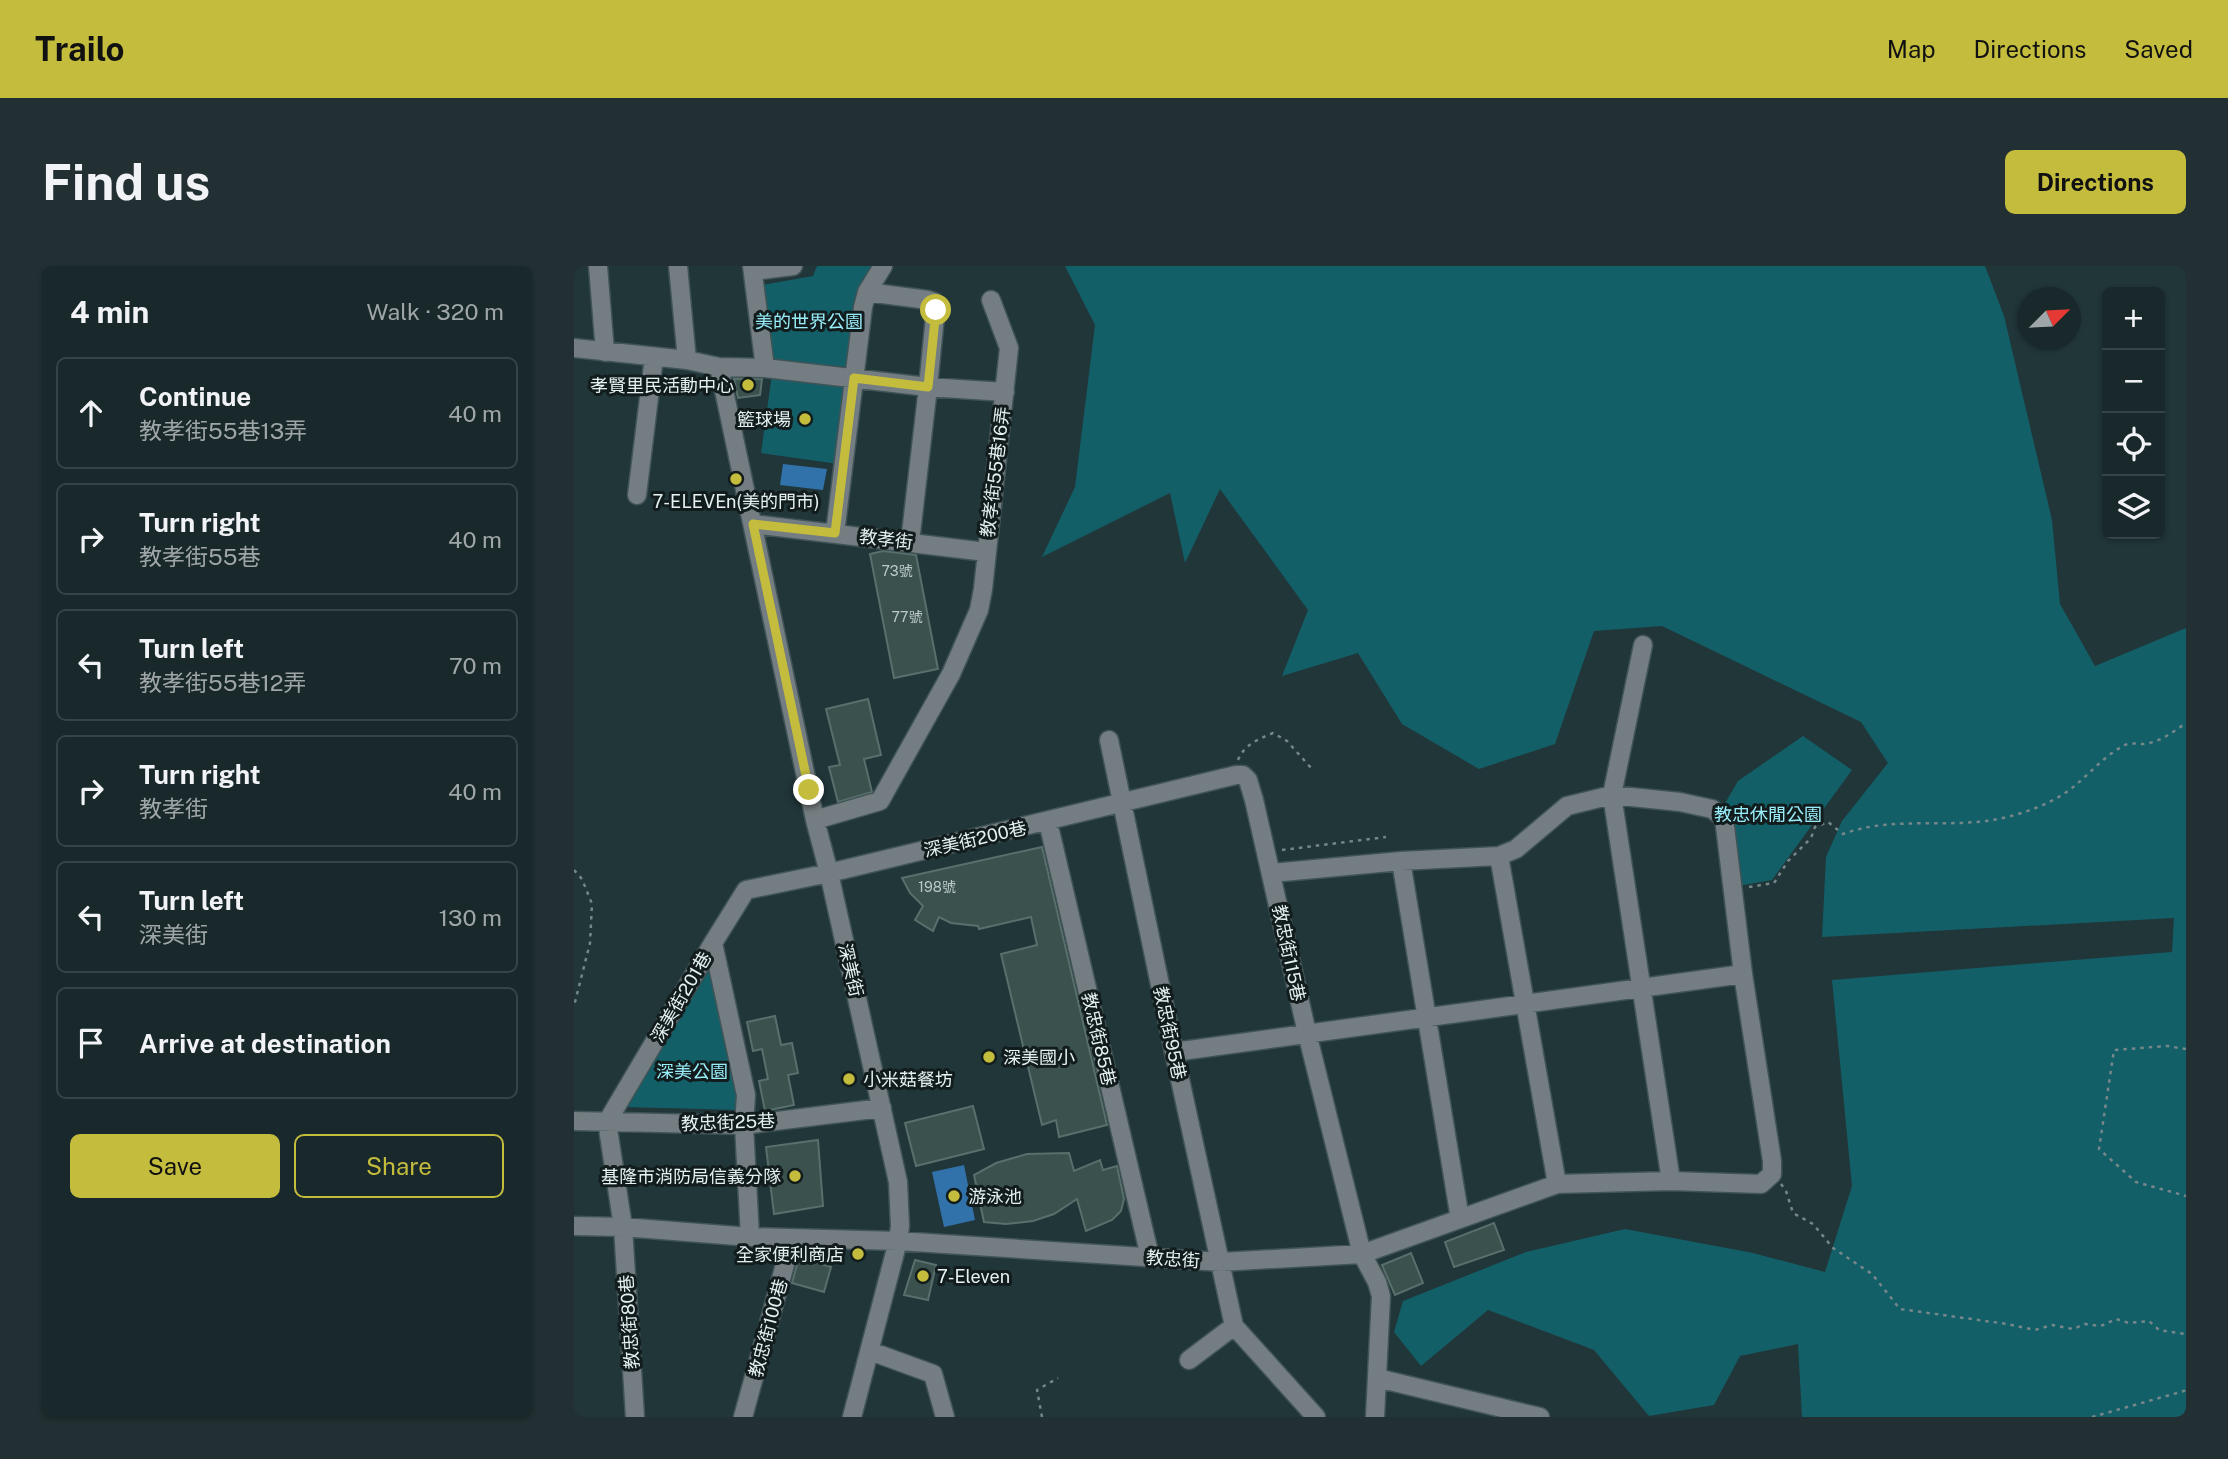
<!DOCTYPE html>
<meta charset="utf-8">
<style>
:root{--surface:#19282b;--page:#223033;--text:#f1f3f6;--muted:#9fa6a9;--line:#374447;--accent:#c4bc3d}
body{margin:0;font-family:"Public Sans","Noto Sans TC",sans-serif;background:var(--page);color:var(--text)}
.controls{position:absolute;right:21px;top:21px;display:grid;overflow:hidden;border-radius:10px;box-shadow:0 2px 5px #0004}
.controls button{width:63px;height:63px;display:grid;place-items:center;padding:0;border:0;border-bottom:2px solid var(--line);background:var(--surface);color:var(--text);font:35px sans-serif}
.compass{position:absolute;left:1444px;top:21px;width:63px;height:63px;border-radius:50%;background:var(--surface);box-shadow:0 2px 5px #0004;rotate:66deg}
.stop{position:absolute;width:21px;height:21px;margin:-16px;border:5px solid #c4bc3d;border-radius:50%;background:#fff}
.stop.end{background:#c4bc3d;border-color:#fff;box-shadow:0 2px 7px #0008}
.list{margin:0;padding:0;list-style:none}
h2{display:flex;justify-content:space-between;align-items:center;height:91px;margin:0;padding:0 28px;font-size:30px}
h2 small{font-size:23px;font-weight:400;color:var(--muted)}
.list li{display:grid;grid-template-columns:46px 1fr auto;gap:21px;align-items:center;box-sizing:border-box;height:112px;margin:0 14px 14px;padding:0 14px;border:2px solid var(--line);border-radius:10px}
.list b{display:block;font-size:26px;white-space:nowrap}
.list p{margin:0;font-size:23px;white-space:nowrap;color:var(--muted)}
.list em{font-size:23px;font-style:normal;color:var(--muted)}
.actions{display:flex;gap:14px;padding:21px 28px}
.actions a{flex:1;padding:16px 0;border:2px solid var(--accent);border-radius:10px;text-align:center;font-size:24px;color:var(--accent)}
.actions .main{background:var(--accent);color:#111}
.icon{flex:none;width:38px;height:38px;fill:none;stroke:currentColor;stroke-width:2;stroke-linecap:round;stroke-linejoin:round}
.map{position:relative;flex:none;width:1612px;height:1151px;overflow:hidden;border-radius:10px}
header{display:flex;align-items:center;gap:42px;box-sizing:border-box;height:98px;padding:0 35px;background:var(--accent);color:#111}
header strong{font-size:33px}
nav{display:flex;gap:38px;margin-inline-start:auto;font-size:24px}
.intro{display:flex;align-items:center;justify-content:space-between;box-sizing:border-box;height:168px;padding:0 42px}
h1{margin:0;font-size:49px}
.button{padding:18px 32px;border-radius:10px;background:var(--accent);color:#111;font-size:24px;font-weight:700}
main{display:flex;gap:42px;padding:0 42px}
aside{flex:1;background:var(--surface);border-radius:10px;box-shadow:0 2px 5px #0004}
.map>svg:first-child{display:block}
</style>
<header>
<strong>Trailo</strong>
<nav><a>Map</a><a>Directions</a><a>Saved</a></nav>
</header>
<div class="intro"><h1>Find us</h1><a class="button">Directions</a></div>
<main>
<aside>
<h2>4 min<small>Walk · 320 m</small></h2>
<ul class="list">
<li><svg class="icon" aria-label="ahead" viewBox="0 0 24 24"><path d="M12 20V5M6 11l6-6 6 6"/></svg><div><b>Continue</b><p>教孝街55巷13弄</p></div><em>40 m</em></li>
<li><svg class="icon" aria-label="right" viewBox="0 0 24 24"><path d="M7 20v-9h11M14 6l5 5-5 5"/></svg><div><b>Turn right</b><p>教孝街55巷</p></div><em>40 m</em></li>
<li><svg class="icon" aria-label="left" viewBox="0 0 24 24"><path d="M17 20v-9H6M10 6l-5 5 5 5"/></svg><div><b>Turn left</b><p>教孝街55巷12弄</p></div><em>70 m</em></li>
<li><svg class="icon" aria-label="right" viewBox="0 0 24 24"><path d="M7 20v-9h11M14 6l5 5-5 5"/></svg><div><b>Turn right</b><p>教孝街</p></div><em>40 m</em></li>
<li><svg class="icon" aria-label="left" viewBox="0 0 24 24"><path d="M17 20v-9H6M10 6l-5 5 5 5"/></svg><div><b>Turn left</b><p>深美街</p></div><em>130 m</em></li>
<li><svg class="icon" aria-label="arrive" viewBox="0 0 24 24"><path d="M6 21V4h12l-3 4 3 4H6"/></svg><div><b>Arrive at destination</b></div></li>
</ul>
<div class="actions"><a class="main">Save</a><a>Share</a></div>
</aside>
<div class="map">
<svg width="1612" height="1151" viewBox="0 0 1612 1151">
<rect width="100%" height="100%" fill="#213639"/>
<!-- green -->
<path fill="#135f68" d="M243,0H300L295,17L282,31L274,101L196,94L188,19L239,10Z
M491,0H1411L1430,50L1478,254L1486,338L1521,400L1612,362V1151H1228L1224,1078L1166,1090L1140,1139L1075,1150L1020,1084L914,1044L847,1100L820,1066L829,1035L952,986L1051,963L1179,987L1251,1006L1278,920L1258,714L1598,686L1600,652L1248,671L1252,591L1268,555L1314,497L1287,456L1088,360L1020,365L981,478L905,503L828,458L784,387L708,410L734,344L646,223L611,297L596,227L468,291L501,221L521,59Z
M198,108L274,118L264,198L187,187Z
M1229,470L1278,504L1198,614L1164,620L1150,539L1164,515Z
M138,700L166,844L51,841Z"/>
<!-- water -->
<path fill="#3172aa" d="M209,198L253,203L249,224L206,219Z
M390,899L401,954L370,961L358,906Z"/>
<!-- building -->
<path fill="#3b514e" stroke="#586f6c" stroke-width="2" d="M160,113H188L186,129L164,132Z
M309,285L342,289L364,403L320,412L296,288Z
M294,433L307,489L290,493L298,526L264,536L255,501L266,499L252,443Z
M468,581L533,859L485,871L482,854L468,859L427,688L463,679L457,651L405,663L404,660L377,657L365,651L359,665L341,654L349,640L336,627L328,612Z
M201,750L207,779L218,777L224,807L214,809L220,839L191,845L185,815L194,813L188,783L179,785L173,756Z
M399,840L410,883L342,900L331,857Z
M244,874L249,940L200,948L192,881Z
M495,887L500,905L526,894L529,904L543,900L550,933L547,945L538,954L512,965L503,933L480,948L459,955L432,958L410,956L400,909L422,897L453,888Z
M920,957L930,984L880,1001L871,976Z
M837,987L849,1017L821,1029L808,999Z
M225,991L257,1001L250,1026L218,1017Z
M341,994L362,999L354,1034L330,1029Z"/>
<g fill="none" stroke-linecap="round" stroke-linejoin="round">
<defs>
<path id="minor" d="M24,0L31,86
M104,0L113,94
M178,0L191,102
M179,5L219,0
M293,26L354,34L360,36L362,40L354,121L336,276
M0,82L113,94L145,101L191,102L354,121L431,126
M145,101L241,554L255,607L324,916L326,960L324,975L278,1151
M63,229L80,91
M179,258L412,286
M261,267L289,41L293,26L309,0
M1069,379L1038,529L1097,915
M535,474L600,786L660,1060L742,1151
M241,554L306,535L377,408L405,344L409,323L435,82L417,34
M474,556L576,991
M925,590L983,918
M827,595L886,953
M139,677L172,829L170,859L176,971
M600,786L1169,708
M0,855L170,859L308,842
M0,960L49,961L176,971L324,975L647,996L788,988L983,918L1097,915L1187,918L1198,908V895L1169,708L1150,552L1138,543L1106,536L1038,529L993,540L942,583L925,590L827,595L698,607
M296,1085L359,1108L371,1151
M615,1094L660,1060
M803,1112L966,1151
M61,1151L49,961L33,856L139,677L172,624L255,607L662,509H669L674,514L680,534L733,767L788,988L803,1016L807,1030L801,1151
M169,1151L218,973"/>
</defs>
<!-- minor casing -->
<use href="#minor" stroke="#405457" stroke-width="21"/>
<!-- path -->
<path stroke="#76878a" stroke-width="2.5" stroke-dasharray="3.5 5" stroke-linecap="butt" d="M664,494C671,478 683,474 699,467L713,475L738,503
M708,584L812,571
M0,604L8,613L18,638L16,677L0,740
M1175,621L1200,617L1214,595L1237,572L1241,561L1254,556L1269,568C1315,551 1364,561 1412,555C1442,551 1481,538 1504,517C1518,505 1532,489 1549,480C1555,476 1563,478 1570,478C1586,476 1599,466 1612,457
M1612,783L1593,780L1540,784L1525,883L1562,916L1612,930
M1207,918L1212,925L1219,947L1239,958L1259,982L1298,1008L1326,1043L1433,1058L1461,1064L1478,1059L1499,1063L1511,1058L1527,1060L1542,1053L1555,1057L1575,1055L1585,1064L1612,1068
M468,1151L463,1124L484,1112
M1518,1151L1610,1125L1612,1122"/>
<!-- minor -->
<use href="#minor" stroke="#747d81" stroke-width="18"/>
</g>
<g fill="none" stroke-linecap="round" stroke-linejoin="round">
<!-- route -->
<path stroke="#c4bc3d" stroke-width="9" d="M235,524L179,258L261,267L280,112L354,121L362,44"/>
</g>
<!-- markers -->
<g fill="#c4bc3d" stroke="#121c1d" stroke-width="2.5">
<circle cx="174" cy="119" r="7"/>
<circle cx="231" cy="153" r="7"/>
<circle cx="162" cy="213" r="7"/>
<circle cx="415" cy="791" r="7"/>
<circle cx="275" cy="813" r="7"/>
<circle cx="221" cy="910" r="7"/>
<circle cx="380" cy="930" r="7"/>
<circle cx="284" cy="988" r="7"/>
<circle cx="349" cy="1010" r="7"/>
</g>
<g text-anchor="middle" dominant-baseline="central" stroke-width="6" stroke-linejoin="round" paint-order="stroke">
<!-- number labels -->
<g font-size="14" fill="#bac8c9">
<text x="323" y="305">73號</text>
<text x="333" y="351">77號</text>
<text x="363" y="621">198號</text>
</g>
<!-- park labels -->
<g font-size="18" fill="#98edf9" stroke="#121c1d">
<text x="235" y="55">美的世界公園</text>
<text x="1194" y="548">教忠休閒公園</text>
<text x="118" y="805">深美公園</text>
</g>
<!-- poi labels -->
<g font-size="18" fill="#e4f0f2" stroke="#121c1d" text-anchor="end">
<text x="160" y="119">孝賢里民活動中心</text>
<text x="217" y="153">籃球場</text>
<text x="162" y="235" text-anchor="middle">7-ELEVEn(美的門市)</text>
<text x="429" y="791" text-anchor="start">深美國小</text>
<text x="289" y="813" text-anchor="start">小米菇餐坊</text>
<text x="207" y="910">基隆市消防局信義分隊</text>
<text x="394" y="930" text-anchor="start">游泳池</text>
<text x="270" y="988">全家便利商店</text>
<text x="363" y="1010" text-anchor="start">7-Eleven</text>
</g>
<!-- street labels -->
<g font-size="18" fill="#e4f0f2" stroke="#121c1d">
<text transform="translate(421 206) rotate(-83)">教孝街55巷16弄</text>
<text transform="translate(312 273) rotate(7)">教孝街</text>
<text transform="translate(401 573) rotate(-13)">深美街200巷</text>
<text transform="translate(715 687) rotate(78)">教忠街115巷</text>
<text transform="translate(277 704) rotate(77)">深美街</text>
<text transform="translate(107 731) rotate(-60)">深美街201巷</text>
<text transform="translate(596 767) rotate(78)">教忠街95巷</text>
<text transform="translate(525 773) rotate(77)">教忠街85巷</text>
<text transform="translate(154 856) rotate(-2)">教忠街25巷</text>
<text transform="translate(599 993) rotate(4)">教忠街</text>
<text transform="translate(55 1056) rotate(-94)">教忠街80巷</text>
<text transform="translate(194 1062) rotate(-75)">教忠街100巷</text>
</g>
</g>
</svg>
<div class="controls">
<button>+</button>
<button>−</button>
<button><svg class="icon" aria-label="locate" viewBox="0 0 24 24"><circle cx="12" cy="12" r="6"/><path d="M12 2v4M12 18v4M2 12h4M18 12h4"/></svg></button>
<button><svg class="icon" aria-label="layers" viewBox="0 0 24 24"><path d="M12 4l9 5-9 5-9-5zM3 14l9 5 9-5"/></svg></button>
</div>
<svg class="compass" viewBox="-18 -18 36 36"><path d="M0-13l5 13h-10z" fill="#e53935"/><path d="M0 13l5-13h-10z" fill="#9fa6a9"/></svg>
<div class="stop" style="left:362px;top:44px"></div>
<div class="stop end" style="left:235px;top:524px"></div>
</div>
</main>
